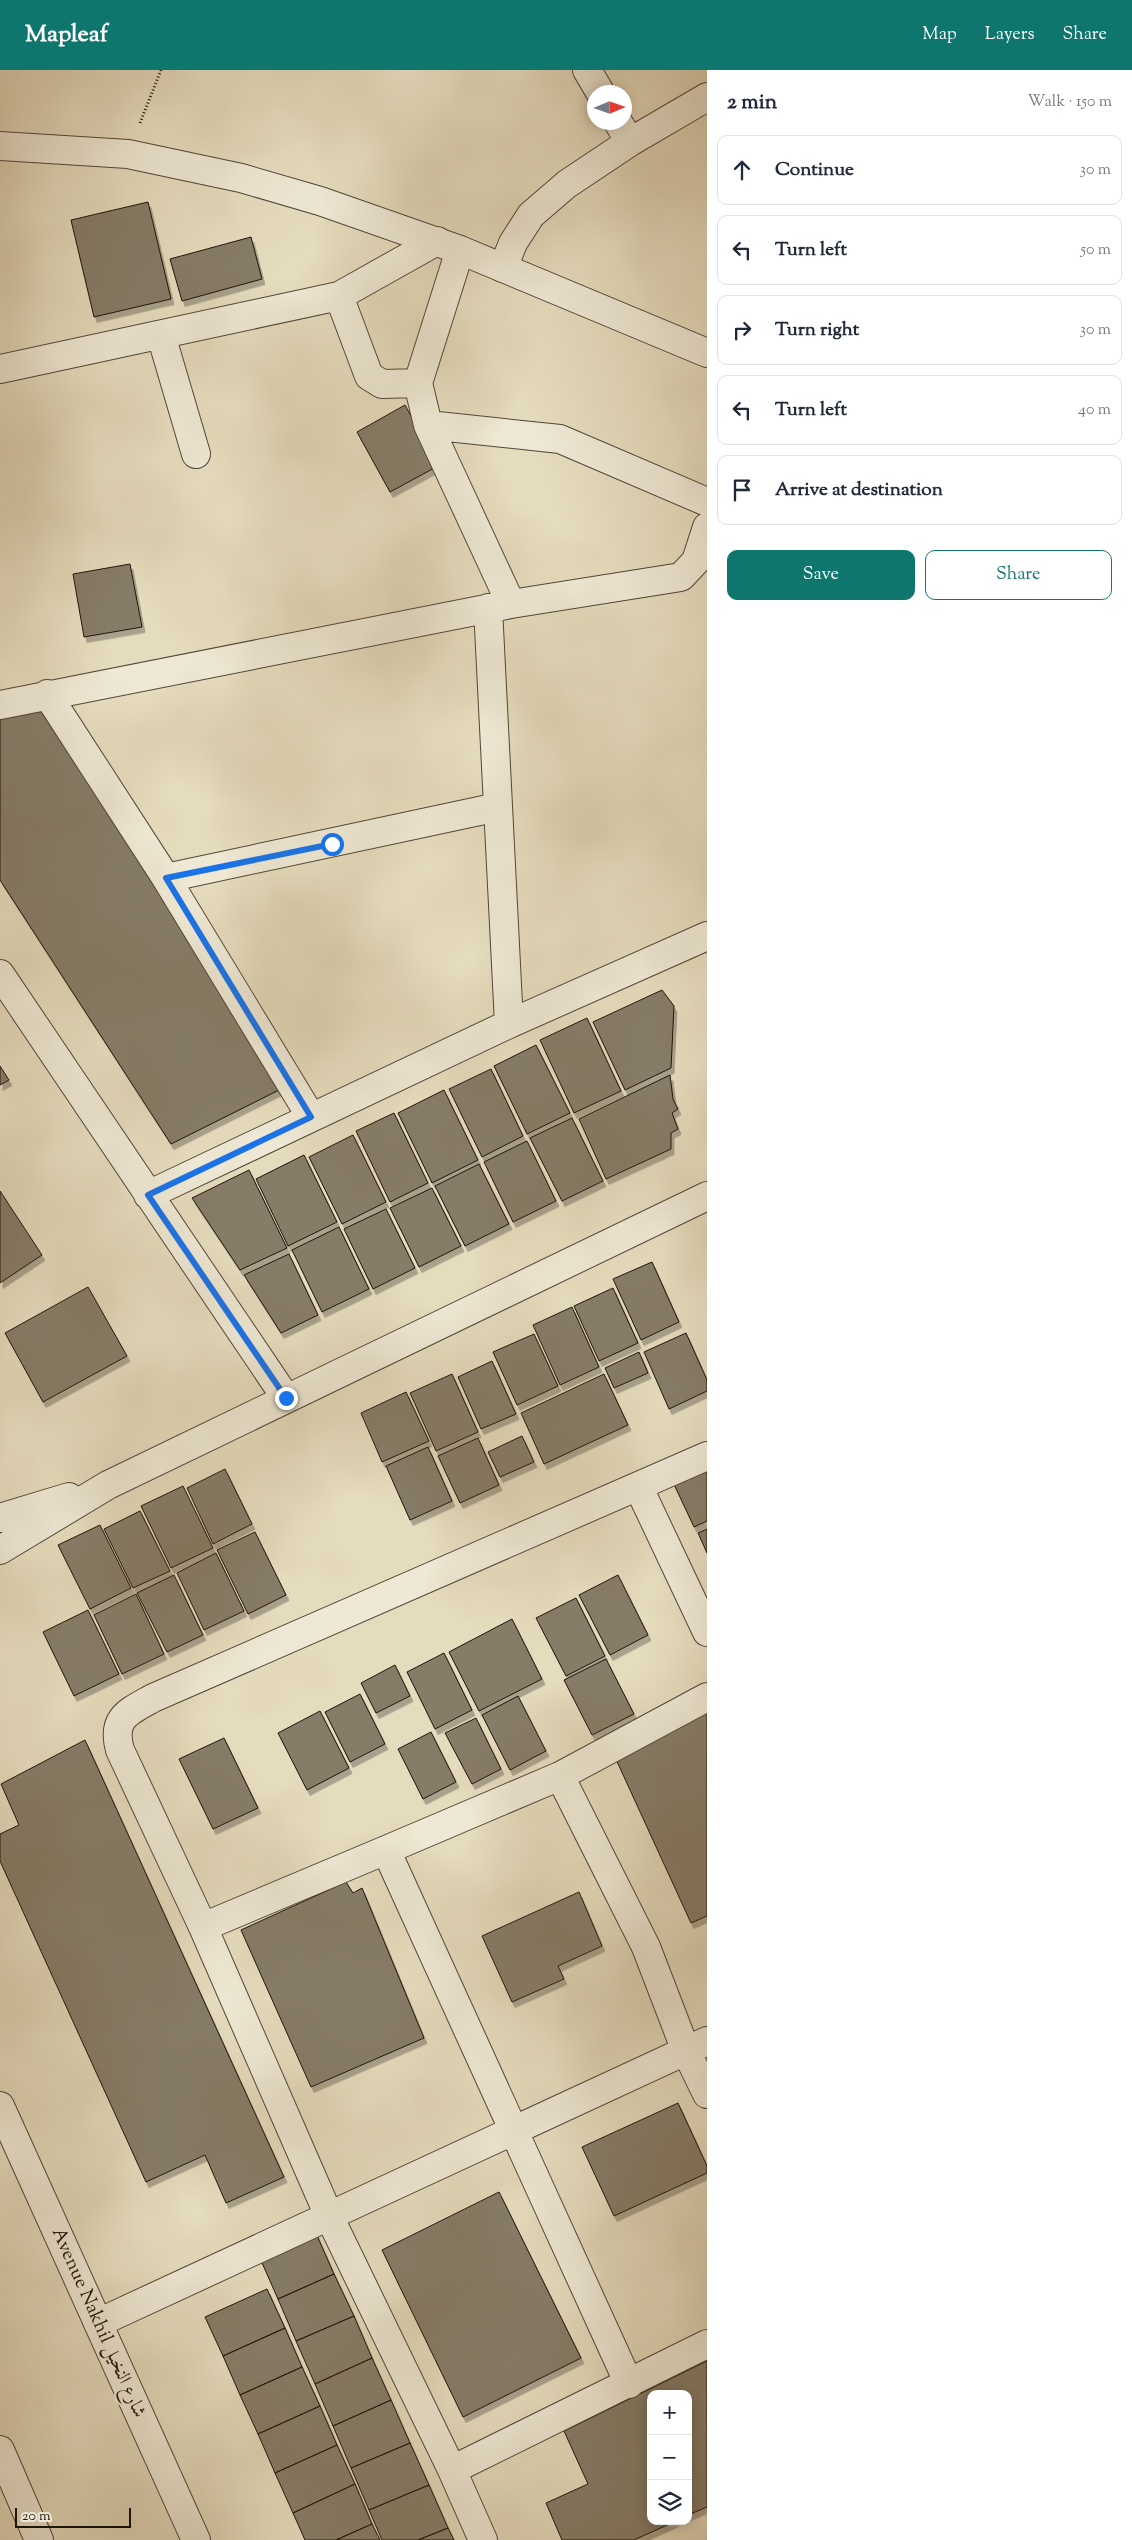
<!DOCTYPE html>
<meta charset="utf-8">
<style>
:root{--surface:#fff;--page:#f2f2f3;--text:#1f2937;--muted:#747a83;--line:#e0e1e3;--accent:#0f766e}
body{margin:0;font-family:"Sorts Mill Goudy",Amiri,serif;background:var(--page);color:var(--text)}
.controls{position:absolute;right:15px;bottom:15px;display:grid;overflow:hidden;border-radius:10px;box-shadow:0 2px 12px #0003}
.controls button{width:45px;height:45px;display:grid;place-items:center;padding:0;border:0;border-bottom:1px solid var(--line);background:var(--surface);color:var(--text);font:25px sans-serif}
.compass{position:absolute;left:587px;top:15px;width:45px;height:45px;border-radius:50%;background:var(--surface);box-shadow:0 2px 12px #0003;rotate:88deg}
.scale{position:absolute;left:15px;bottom:12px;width:116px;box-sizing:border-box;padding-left:5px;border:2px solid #20150b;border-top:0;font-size:14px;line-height:18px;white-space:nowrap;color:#20150b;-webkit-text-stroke:4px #eee8d4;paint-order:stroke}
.stop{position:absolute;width:15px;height:15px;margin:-11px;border:4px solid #1a73e8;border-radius:50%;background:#fff}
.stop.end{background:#1a73e8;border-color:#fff;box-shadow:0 1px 5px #0008}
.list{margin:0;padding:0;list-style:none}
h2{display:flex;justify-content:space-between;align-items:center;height:65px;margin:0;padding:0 20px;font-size:21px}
h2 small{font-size:16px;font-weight:400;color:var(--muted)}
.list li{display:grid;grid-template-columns:32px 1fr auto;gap:15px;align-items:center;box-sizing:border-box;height:70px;margin:0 10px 10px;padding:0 10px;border:1px solid var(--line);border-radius:10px}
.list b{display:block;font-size:19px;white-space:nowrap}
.list em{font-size:16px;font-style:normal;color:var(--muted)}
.actions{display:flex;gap:10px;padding:15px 20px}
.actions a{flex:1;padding:11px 0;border:1px solid var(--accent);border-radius:10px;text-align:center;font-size:18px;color:var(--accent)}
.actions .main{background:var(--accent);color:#fff}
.icon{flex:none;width:28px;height:28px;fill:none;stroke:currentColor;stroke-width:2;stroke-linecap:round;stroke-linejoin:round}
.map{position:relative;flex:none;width:707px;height:2470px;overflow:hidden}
header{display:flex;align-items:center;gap:30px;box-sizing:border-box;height:70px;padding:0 25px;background:var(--accent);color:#fff}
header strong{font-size:24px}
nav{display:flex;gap:28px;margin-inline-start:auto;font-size:18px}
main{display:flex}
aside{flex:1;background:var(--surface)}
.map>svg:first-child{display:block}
</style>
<header>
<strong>Mapleaf</strong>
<nav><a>Map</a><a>Layers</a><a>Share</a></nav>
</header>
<main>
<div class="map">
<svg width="707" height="2470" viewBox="0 0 707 2470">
<defs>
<filter id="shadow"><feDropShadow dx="3" dy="5.5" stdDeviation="0" flood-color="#0004"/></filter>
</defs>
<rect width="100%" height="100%" fill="#e5dbbd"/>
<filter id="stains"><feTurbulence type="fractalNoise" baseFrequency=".004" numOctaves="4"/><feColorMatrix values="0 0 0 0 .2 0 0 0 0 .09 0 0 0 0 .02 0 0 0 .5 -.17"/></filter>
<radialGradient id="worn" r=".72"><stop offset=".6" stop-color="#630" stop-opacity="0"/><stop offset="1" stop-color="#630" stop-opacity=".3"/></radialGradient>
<!-- building -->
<path fill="#867c68" stroke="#20150b" filter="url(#shadow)" d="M148,132L171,229L94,247L71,150Z
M251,167L262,209L182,231L170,189Z
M405,335L438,396L390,422L357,362Z
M130,494L142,557L84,567L73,504Z
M35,632L287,1016L171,1074L0,810V642Z
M662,920L674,936L671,998L625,1020L593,952Z
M587,948L621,1021L574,1043L540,970Z
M536,975L570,1043L527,1064L494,996Z
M0,996L9,1010L0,1015Z
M491,999L523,1066L482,1087L449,1019Z
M670,1005L673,1029L678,1039L672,1043L678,1059L671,1063V1079L606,1109L579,1049Z
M444,1020L478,1090L432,1113L398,1043Z
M394,1043L428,1113L390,1132L356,1061Z
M572,1048L603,1111L562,1131L530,1068Z
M353,1065L386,1132L342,1154L309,1087Z
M527,1071L556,1131L513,1152L484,1092Z
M304,1085L337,1152L288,1176L256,1109Z
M479,1094L509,1154L465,1176L435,1116Z
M249,1100L287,1178L240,1200L192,1128Z
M432,1118L461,1176L419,1197L390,1138Z
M0,1121L42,1185L0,1213Z
M386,1139L415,1198L373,1219L344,1159Z
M339,1157L369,1219L322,1242L292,1180Z
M289,1184L318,1245L281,1263L244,1205Z
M652,1192L679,1252L641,1270L613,1209Z
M88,1217L127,1286L43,1332L5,1263Z
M613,1218L638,1273L599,1291L574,1236Z
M572,1237L599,1297L560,1315L533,1255Z
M686,1263L707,1310V1321L669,1339L644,1282Z
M534,1264L558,1316L517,1335L493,1282Z
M639,1282L648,1303L614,1318L605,1298Z
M492,1291L516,1344L481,1359L458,1307Z
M452,1304L478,1362L436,1381L410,1323Z
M604,1304L628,1355L544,1394L521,1343Z
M406,1322L429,1371L382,1392L361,1343Z
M522,1366L534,1392L500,1407L488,1382Z
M478,1368L499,1415L460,1433L438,1386Z
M428,1377L452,1431L410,1450L386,1396Z
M707,1392V1451L694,1457L671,1408Z
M225,1399L252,1454L213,1474L187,1418Z
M183,1416L213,1478L171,1498L141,1436Z
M140,1441L170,1501L133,1518L104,1459Z
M100,1455L131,1518L90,1539L58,1475Z
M707,1459V1483L698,1463Z
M255,1462L286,1525L248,1544L217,1480Z
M216,1483L244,1541L204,1560L177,1503Z
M174,1505L203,1565L167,1582L137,1523Z
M618,1505L648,1565L610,1585L579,1525Z
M136,1524L164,1584L122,1604L94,1545Z
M576,1528L605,1586L566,1606L536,1548Z
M88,1540L119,1604L74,1626L43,1562Z
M512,1549L542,1609L479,1641L449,1582Z
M444,1583L472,1640L435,1659L407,1602Z
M606,1589L634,1644L592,1665L564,1610Z
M395,1595L410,1626L376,1643L361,1613Z
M360,1624L385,1674L350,1692L325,1642Z
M518,1626L546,1681L510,1700L482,1645Z
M320,1641L349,1698L307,1720L278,1663Z
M707,1642V1846L691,1853L614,1685Z
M476,1648L501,1699L472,1714L445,1663Z
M431,1662L456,1712L423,1729L398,1679Z
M224,1668L258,1738L213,1759L179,1689Z
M85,1670L284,2107L226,2133L205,2085L146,2112L0,1791V1764L19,1755L1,1714Z
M346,1812L353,1823L362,1818L424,1968L311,2017L241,1860Z
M579,1822L602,1876L558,1896L564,1909L512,1932L482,1866Z
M678,2033L707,2096V2103L614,2146L582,2077Z
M499,2122L581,2288L463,2347L382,2180Z
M315,2161L334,2204L278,2229L259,2186Z
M334,2204L354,2246L296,2271L278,2229Z
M267,2219L285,2258L223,2286L205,2247Z
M354,2246L372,2288L315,2314L296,2271Z
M285,2258L302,2297L240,2325L223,2286Z
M372,2288L391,2330L333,2356L315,2314Z
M707,2291V2437L688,2445V2324H651V2451H676L634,2470H562L546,2433L588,2414L564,2361Z
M302,2297L320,2336L258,2364L240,2325Z
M391,2330L410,2373L351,2398L333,2356Z
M320,2336L337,2375L275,2403L258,2364Z
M410,2373L429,2415L369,2440L351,2398Z
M337,2375L355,2414L293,2443L275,2403Z
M355,2414L372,2454L336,2470H305L293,2443Z
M429,2415L448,2458L418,2470H382L369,2440Z
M372,2454L380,2470H336Z
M448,2458L454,2470H418Z"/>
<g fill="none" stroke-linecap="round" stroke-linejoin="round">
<defs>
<path id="minor" d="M587,0L600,22
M630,72L707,27
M460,180L418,313L428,355L511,534
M503,198L513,173L531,145L567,114L630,72L618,52
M339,226L369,306L382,314L418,313
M161,265L196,384
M0,299L339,226L437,171
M428,355L560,369L707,432
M488,538L509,954
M47,624L166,808L311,1047
M0,635L511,534L681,507L696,491L707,457
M166,808L498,737
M0,904L286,1328
M148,1125L509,954L707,866
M639,1418L707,1562
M0,1448L69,1427
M0,1480L108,1415L707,1126
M560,1706L707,1627
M203,1857L386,1780
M98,2253L707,1971
M629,2314L386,1780L560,1706L646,1877L686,1981L707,2024
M452,2400L707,2274
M483,2470L452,2400L329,2146L203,1857L120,1680C111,1648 128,1642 153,1628L707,1386"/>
<path id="tertiary" d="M0,76L128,84L241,108L320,131L460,180L707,283
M0,2036L196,2470
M0,2380L39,2470"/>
</defs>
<!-- minor casing -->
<use href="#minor" stroke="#514638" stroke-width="30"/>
<!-- tertiary casing -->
<use href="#tertiary" stroke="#514638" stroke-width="30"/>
<!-- path -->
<path stroke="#20150b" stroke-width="3" stroke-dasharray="1 2.5" stroke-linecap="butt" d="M140,53L161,0"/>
<!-- minor -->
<use href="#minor" stroke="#eee8d4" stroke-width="28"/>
<!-- tertiary -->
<use href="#tertiary" stroke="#eee8d4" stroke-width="28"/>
</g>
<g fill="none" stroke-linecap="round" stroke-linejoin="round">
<!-- route -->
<path stroke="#1a73e8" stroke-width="6" d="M286,1328L148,1125L311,1047L166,808L332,774"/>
</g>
<g text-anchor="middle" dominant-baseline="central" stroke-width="4.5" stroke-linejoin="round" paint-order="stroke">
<!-- street labels -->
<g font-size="19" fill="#20150b" stroke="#eee8d4">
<text transform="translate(98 2253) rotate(66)">Avenue Nakhil شارع النخيل</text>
</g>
</g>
<rect width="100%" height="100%" filter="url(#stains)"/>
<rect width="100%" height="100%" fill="url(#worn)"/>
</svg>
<div class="controls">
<button>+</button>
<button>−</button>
<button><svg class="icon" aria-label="layers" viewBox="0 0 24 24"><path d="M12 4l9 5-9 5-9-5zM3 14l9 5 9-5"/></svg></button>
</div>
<svg class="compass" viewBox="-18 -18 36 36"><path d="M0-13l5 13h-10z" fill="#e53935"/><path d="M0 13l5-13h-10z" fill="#747a83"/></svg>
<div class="scale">20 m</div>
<div class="stop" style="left:332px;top:774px"></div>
<div class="stop end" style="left:286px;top:1328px"></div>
</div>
<aside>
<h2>2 min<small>Walk · 150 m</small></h2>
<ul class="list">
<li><svg class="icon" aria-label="ahead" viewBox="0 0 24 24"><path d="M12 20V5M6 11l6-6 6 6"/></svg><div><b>Continue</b></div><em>30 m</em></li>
<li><svg class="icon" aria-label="left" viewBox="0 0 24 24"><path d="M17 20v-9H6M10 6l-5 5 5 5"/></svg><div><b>Turn left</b></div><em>50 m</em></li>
<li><svg class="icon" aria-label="right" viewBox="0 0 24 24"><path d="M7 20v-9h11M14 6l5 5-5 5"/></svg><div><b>Turn right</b></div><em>30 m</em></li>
<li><svg class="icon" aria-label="left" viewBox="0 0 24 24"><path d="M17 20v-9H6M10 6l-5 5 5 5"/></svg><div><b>Turn left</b></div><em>40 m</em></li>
<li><svg class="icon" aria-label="arrive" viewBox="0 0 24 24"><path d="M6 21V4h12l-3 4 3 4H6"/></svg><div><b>Arrive at destination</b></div></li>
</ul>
<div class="actions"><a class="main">Save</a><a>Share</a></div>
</aside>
</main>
